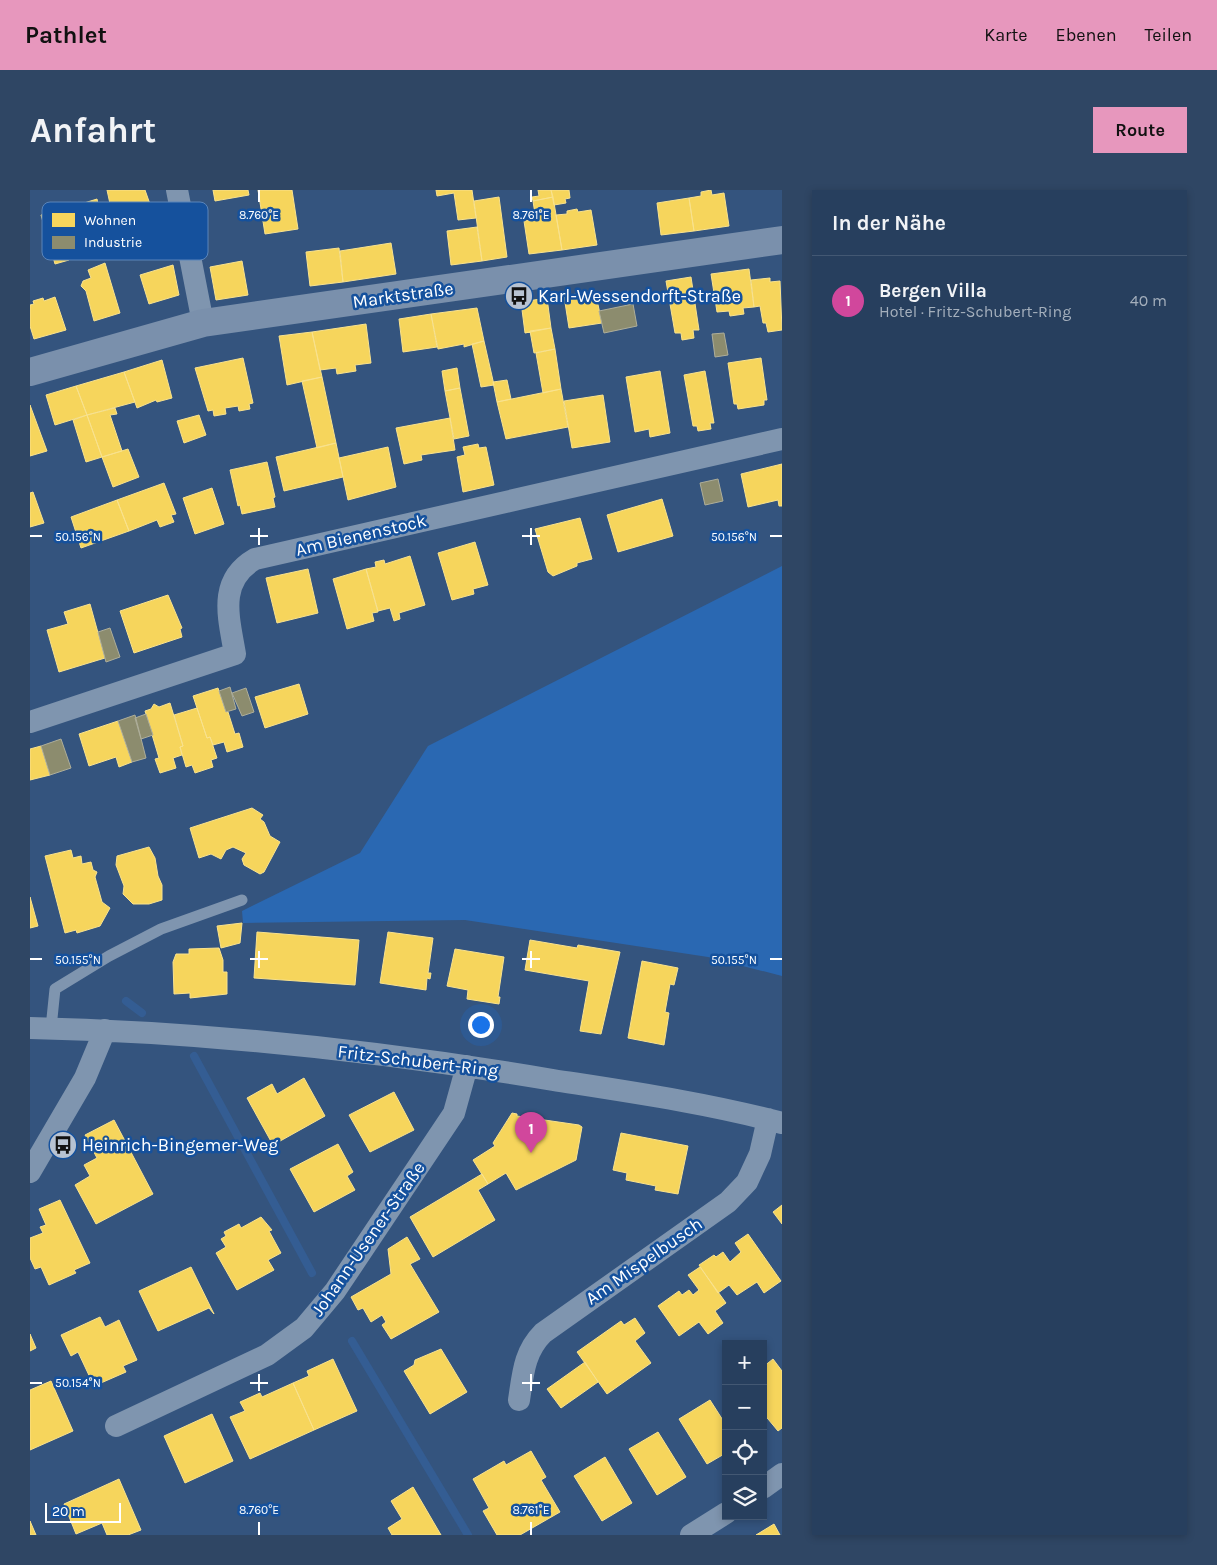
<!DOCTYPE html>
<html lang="de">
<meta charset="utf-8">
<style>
:root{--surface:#273f5e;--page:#2f4664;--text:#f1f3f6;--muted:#a4afbc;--line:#435873;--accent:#e797bd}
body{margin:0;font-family:Karla,sans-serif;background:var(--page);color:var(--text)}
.controls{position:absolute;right:15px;bottom:15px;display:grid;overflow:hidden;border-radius:0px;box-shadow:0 2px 8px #0003}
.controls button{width:45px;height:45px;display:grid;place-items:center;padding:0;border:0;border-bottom:1px solid var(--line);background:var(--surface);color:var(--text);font:25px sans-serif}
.scale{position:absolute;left:15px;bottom:12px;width:76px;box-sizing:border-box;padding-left:5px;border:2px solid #fff;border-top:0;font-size:14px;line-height:18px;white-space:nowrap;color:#fff;-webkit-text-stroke:4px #15519d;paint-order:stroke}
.you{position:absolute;left:450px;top:834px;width:18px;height:18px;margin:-12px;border:4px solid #fff;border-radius:50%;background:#1a73e8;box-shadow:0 0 0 8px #1a73e833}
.badge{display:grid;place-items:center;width:32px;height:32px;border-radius:50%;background:var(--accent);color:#fff;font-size:16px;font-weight:700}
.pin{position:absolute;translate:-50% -41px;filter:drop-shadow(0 1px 2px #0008)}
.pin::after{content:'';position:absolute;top:26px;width:18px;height:15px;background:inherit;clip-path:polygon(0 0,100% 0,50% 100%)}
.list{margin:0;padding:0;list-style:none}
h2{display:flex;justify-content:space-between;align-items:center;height:65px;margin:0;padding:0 20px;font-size:21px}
h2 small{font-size:16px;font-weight:400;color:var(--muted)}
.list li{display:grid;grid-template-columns:32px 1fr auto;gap:15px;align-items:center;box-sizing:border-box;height:90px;padding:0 20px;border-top:1px solid var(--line)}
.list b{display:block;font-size:19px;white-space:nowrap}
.list p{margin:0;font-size:16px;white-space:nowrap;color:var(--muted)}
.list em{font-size:16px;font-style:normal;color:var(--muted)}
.icon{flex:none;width:28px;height:28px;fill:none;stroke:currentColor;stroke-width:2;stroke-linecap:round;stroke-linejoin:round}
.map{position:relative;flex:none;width:752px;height:1345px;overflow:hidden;border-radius:0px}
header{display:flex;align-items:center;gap:30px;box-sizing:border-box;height:70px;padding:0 25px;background:var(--accent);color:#111}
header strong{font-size:24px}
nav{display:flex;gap:28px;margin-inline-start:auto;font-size:18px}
.intro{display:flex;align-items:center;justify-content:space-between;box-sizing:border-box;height:120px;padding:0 30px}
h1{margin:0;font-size:35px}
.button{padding:12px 22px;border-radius:0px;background:var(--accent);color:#111;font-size:18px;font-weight:700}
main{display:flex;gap:30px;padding:0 30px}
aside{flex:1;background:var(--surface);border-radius:0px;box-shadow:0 2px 8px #0003}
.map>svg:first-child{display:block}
</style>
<header>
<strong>Pathlet</strong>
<nav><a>Karte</a><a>Ebenen</a><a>Teilen</a></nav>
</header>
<div class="intro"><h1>Anfahrt</h1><a class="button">Route</a></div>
<main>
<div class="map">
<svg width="752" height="1345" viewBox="0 0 752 1345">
<rect width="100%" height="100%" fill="#34547e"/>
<!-- green -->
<path fill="#2a68b2" d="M752,376V786L678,767L435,730L213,733L212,721L330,663L398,556Z"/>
<!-- homes -->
<path fill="#f6d55c" stroke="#f9e28d" d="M77,0H115L121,17L77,25L82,23Z
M183,0H218L219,5L185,11Z
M228,0H262L268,39L235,44Z
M406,0H442L446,28L428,30L424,3L407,6Z
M508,0H521L523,7L503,11L502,7L509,6Z
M521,0H539L540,8L535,9L536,13L524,15Z
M681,0L682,5L694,3L699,36L664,41L659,8L671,6V2Z
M469,7L477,67L452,71L444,11Z
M523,7L532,60L499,64L494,31L503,30L502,24H505L503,11Z
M659,8L664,41L631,45L627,13Z
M67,9L77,60L63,63L60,49L48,52L38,18Z
M38,18L48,52L35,56L39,70L25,74L11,25Z
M547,19L548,22L561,20L567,55L532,60L526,25L537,24V21Z
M447,37L452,71L421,75L417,41Z
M361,53L366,84L313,92L310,61Z
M309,58L313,92L280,96L276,62Z
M212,71L218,105L186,110L180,77Z
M75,73L90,123L64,131L56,101L51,96L53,91L61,88L58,80Z
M143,75L149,105L119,114L110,85Z
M719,79L724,117L713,118L714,124L700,126L699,121L687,122L681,84Z
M661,87L669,140H663L664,148L652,150L651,143H645L636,91Z
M740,88V92L750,91L752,140L738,142L736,133H733L730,116L724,117L721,90Z
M565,101L572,133L539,138L534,106Z
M25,107L36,140L4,149L0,136V115L4,114L3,111L13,108L14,111Z
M517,108L521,138L495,143L491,112Z
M447,118L454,151L434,157V154L408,159L401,124Z
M401,124L407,157L373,162L369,129Z
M336,134L341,173L325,175L326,181L307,184L306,178L290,180L282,142Z
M521,138L525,159L504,163L500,141Z
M282,142L292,187L257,195L249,146Z
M454,151L464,195L451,197L442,154Z
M525,159L531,199L513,203L506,163Z
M213,168L223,213L219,214L220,219L209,221L208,216L195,218L196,224L184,226L183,220L178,221L165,178Z
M731,168L737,210H734V215L708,219L707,214H704L698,173Z
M132,170L142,208L127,212L126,210L107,218L94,182Z
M427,178L430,198L415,201L412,181Z
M630,181L640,243L620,247L619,239L605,242L596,187Z
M675,181L684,233H680L681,239L668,241L667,236H663L654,185Z
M94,182L105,212L57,225L46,196Z
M292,187L306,253L287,258L272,191Z
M477,190L481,209L467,212L463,192Z
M46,196L57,225L25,235L16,205Z
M430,198L439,246L424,249L415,201Z
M531,199L538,237L476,249L467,212Z
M573,205L580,252L542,258L534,211Z
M0,215L17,261L0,266Z
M85,218L87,224L80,225L92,261L72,267L57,225Z
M57,225L72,267L56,272L43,230Z
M169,225L176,245L154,253L147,231Z
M420,228L425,260L391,265L392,270L374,274L366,238Z
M306,253L313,287L254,301L246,267Z
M448,254L449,258L456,257L464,295L433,302L427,267L435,265L433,257Z
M358,257L366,297L318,310L309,268Z
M98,259L109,287L83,297L72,267Z
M237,272L245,307L243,308L245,317L212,324L210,315L208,316L200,280Z
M752,274V316H749L748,310L718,317L711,284Z
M134,293L146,324L141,325L144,332L130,337L127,330L99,341L87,310Z
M182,298L194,334L165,344L153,308Z
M3,302L14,333L0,337V303Z
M632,309L643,346L588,362L577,325Z
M87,310L99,341L51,358L41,327Z
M550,328L562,369L547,373V376L523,386L518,382L505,339Z
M445,352L458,395L443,399L444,404L422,410L408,363Z
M380,366L395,415L369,423L370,429L364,431L360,418L348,421L336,379L346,377L345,372L354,370L355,374Z
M278,379L288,423L247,433L236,388Z
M336,379L348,422L342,423L344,431L317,439L303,389Z
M138,405L152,438L150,439L152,447L104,463L90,421Z
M60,414L75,468L29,482L17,440L38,434L34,422Z
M269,494L278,524L235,538L225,507Z
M188,498L196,522H198L205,544L209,543L213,557L197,562L194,552L183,555L180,547L177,548L163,506Z
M140,513L153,556L150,557L152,565L143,568L146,578L130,583L125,569L129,568L115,521L121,519L124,514L129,517Z
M167,518L177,548L180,547L187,568L181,570L183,577L165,583L162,575L156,577L150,557L153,556L144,525Z
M88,531L102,572L89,577L86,567L59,576L49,544Z
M11,556L20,585L0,590V559Z
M222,618L233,625L230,629L234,632L240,646L250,652L234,682L230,684L214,675L212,669L216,663L203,657L196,660L191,669L181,664L169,668L160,638Z
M119,657L125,668L128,686L132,695V710L119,714H103L93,704L94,696L86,675L87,666Z
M41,660L43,668L51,666L52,674L61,672L63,680L67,682L65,687L72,712L80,718L70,736L47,743L46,740L35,743L15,666Z
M0,707L8,736L0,738Z
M212,733L210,753L191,758L187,736Z
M227,742L329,750L325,795L224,788Z
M358,742L403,748L398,783H401L400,789L397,788L396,800L350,793Z
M500,750L547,758L548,755L590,762L571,844L550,841L559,791L495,780Z
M189,758L193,770V782H197V804L160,808V803L144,804L143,772L146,764H159V759Z
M425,759L474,767L468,807H470L469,814L437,809L438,800L417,796Z
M612,771L648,778L644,795L640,794L635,822L639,823L634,855L598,848Z
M274,888L295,926L243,955L217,908L242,894L247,904Z
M364,902L384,940L340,962L319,925Z
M482,923L487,924V926L549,935L552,937L546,970L486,1000L476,983L458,994L443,970L465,956L463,953Z
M84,930L123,1004L66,1034L45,995L60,986L54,975L67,968L55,945Z
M591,943L658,956L648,1004L625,1000L626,996L596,990L597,983L583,980Z
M308,954L323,982L317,986L325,1000L284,1022L260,979Z
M452,984L458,994L448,1000L465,1030L403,1067L380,1027Z
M30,1010L60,1073L44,1080L46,1083L19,1095L11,1077L5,1079L0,1068V1048L13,1043L10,1037L16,1035L9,1019Z
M752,1015V1034L743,1022Z
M231,1027L242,1040L239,1041L251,1063L238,1070L244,1080L207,1100L186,1063L196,1057L191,1049L196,1046L194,1042L209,1034L211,1038Z
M718,1044L751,1091L734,1103L727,1092L707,1105L699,1095L688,1103L669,1075L684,1065L686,1067L693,1062L700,1072L711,1062L705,1053Z
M377,1047L390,1069L380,1074L409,1122L361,1149L352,1135L356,1132L352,1125L341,1132L333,1118L328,1120L321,1107L361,1084L358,1059Z
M161,1077L184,1124L179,1118L128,1141L109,1101Z
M670,1077L696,1113L685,1121L693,1133L678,1144L669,1132L649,1146L628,1116L649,1101L652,1105L659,1100L663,1105L669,1100L658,1085Z
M70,1127L75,1137L89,1130L107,1170L93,1176L96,1182L64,1196L48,1162L41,1166L31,1145Z
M605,1128L615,1143L605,1151L621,1173L577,1204L547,1162L591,1131L594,1135Z
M0,1144L6,1158L0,1161Z
M411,1159L437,1202L400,1224L374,1181L384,1175L385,1170Z
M303,1169L327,1221L284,1240L263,1193L279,1186L277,1181Z
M743,1169L752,1181V1238L748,1241L733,1223V1205L736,1203L733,1200V1177Z
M555,1172L568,1192L531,1218L517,1199Z
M21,1191L43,1241L0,1260V1200Z
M263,1193L284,1240L220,1269L200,1227L215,1221L210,1212L230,1203L232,1207Z
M680,1210L696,1235V1263L677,1274L649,1229Z
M182,1224L203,1271L155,1293L134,1246Z
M628,1242L656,1287L627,1305L599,1259Z
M501,1261L516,1287L511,1290L530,1322L490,1345H467L453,1321L459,1318L443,1289L474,1271L476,1275Z
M575,1267L602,1313L572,1331L544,1286Z
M89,1289L111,1340L98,1345H77L72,1333L46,1344L34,1314Z
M383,1297L411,1345H362L358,1338L372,1329L361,1311Z
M0,1331L6,1345H0Z
M744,1334L750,1345H726Z"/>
<!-- industry -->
<path fill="#8c8c6e" stroke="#aeae9a" d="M603,114L607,136L574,143L569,121Z
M694,143L698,165L685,167L682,144Z
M688,289L693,311L675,315L670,293Z
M80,438L90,467L76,472L68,442Z
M200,497L206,519L196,522L189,501Z
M216,498L224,522L212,526L202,503Z
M116,524L123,545L111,549L105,528Z
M105,525L116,568L102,572L88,531Z
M31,549L41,578L20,585L11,556Z"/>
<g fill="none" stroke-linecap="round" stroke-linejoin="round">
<!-- stream -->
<path stroke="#345d93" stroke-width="8" d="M96,811L112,823
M164,866L282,1083
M322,1151L438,1345"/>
<!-- lane -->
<path stroke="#7f95af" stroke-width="11" d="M21,838L25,799L79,766L131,739L212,710"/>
<!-- street -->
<path stroke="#7f95af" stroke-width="22" d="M147,0L173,133
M0,532L205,464C199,428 187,391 225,369L752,249
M0,838C175,842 351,861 523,890C600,902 677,913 752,933
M0,982L55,888L75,840
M489,1210C493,1184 494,1162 513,1143L698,1012L717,992L730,964L738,929
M86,1236L237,1165L274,1138L305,1101L424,923L437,876
M733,1298L752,1284
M661,1345L696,1323"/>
<!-- secondary -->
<path stroke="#7a90ac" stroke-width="28" d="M0,182L173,133L752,50"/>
</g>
<!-- ticks -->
<path fill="none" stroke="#fff" stroke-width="2" d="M229,0V12M501,0V12M229,338V355M501,338V355M0,346H12M220,346H238M492,346H510M740,346H752M229,761V778M501,761V778M0,769H12M220,769H238M492,769H510M740,769H752M229,1184V1201M501,1184V1201M0,1193H12M220,1193H238M492,1193H510M229,1332V1345M501,1332V1345"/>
<!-- icons -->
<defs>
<symbol id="bus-disc" viewBox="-11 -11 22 22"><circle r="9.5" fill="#b8c3d2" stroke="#15519d"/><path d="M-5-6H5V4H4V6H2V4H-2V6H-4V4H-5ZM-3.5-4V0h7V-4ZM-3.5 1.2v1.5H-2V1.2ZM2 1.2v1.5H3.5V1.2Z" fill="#111"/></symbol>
</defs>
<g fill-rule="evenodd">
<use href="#bus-disc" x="473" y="90" width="32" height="32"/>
<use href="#bus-disc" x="17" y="939" width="32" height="32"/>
</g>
<g text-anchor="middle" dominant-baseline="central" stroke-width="5" stroke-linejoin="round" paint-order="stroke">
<!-- street labels -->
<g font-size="18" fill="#fff" stroke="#15519d">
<text transform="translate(373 105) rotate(-8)">Marktstraße</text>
<text transform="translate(331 345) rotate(-13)">Am Bienenstock</text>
<text transform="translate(388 871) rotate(7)">Fritz-Schubert-Ring</text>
<text transform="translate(338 1049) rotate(-55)">Johann-Usener-Straße</text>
<text transform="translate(614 1071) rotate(-35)">Am Mispelbusch</text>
</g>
<!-- poi labels -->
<g font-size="18" fill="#fff" stroke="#15519d" text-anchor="start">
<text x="508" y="106">Karl-Wessendorft-Straße</text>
<text x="52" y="955">Heinrich-Bingemer-Weg</text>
</g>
</g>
<!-- legend -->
<rect x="12" y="12" width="166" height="58" rx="8" fill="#15519d" stroke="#5b85ba" stroke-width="1"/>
<rect x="22" y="23" width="23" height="14" fill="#f6d55c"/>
<rect x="22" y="46" width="23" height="13" fill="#8c8c6e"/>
<g font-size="14" fill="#fff">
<text x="54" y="35">Wohnen</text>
<text x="54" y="57">Industrie</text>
</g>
<g font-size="12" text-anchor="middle" fill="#fff" stroke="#15519d" stroke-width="5" stroke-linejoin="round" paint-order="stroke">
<text x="229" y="29">8.760°E</text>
<text x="501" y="29">8.761°E</text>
<text x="48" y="351">50.156°N</text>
<text x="704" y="351">50.156°N</text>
<text x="48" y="774">50.155°N</text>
<text x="704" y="774">50.155°N</text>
<text x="48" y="1197">50.154°N</text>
<text x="229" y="1324">8.760°E</text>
<text x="501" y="1324">8.761°E</text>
</g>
</svg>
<div class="controls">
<button>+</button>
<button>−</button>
<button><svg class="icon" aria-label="locate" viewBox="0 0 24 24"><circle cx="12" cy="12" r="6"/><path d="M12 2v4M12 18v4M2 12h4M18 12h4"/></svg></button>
<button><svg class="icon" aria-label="layers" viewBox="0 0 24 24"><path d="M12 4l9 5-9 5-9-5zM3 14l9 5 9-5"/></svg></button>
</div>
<div class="scale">20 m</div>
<div class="you"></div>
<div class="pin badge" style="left:501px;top:963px;background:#d1479c">1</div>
</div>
<aside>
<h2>In der Nähe<small></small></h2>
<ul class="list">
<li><span class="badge" style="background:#d1479c">1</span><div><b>Bergen Villa</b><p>Hotel · Fritz-Schubert-Ring</p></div><em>40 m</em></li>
</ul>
</aside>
</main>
